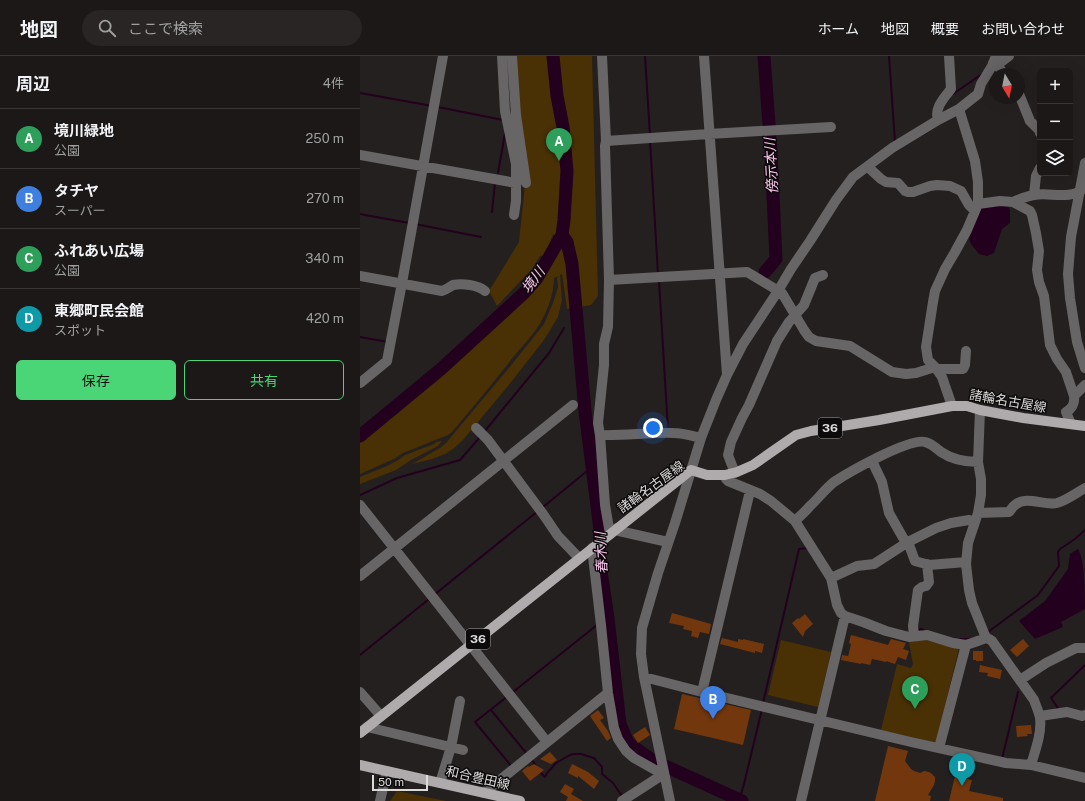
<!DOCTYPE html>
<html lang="ja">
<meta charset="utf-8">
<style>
:root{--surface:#1b1817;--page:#282524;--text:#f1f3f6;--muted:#a0a0a1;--line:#393736;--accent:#4ad677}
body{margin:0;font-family:"Public Sans","Noto Sans JP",sans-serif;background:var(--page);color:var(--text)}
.controls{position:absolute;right:12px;top:12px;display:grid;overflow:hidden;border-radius:6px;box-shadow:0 4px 16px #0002}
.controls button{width:36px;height:36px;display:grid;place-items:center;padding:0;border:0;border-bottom:1px solid var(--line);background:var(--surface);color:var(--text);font:20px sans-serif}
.compass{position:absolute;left:629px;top:12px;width:36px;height:36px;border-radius:50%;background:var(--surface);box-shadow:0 4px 16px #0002;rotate:170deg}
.scale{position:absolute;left:12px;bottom:10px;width:56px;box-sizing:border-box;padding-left:4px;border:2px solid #dddada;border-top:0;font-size:11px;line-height:14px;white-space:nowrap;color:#dddada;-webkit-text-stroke:3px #0c0a0a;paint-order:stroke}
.you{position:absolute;left:293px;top:372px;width:14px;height:14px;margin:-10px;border:3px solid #fff;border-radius:50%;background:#1a73e8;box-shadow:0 0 0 6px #1a73e833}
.badge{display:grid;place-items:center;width:26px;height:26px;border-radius:50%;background:var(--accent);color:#fff;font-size:13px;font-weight:700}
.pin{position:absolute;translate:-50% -33px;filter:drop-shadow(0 1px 2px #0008)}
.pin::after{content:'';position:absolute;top:21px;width:14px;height:12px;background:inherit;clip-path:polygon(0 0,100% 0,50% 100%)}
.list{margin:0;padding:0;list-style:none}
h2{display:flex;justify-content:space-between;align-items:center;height:52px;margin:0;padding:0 16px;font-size:17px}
h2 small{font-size:13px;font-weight:400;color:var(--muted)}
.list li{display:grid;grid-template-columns:26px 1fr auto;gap:12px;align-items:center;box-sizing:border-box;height:60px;padding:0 16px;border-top:1px solid var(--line)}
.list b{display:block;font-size:15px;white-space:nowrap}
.list p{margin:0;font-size:13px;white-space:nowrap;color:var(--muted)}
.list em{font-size:13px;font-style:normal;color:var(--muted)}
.actions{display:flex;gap:8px;padding:12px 16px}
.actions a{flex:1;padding:9px 0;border:1px solid var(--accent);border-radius:6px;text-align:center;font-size:14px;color:var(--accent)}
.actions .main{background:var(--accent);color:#111}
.icon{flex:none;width:22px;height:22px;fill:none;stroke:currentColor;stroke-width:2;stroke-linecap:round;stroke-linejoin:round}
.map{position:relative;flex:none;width:725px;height:745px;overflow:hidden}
header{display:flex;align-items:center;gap:24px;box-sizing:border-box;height:56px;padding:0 20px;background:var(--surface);border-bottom:1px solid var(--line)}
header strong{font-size:19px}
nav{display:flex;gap:22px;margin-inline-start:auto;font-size:14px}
.search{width:280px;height:36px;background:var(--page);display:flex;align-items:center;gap:10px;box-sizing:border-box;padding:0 14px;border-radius:22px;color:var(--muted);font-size:15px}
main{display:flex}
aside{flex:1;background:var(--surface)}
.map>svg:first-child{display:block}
</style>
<header>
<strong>地図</strong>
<div class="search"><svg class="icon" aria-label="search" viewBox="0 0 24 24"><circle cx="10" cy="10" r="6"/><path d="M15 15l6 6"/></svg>ここで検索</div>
<nav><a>ホーム</a><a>地図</a><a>概要</a><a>お問い合わせ</a></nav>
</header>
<main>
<aside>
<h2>周辺<small>4件</small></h2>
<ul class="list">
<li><span class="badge" style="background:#2e9e5b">A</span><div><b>境川緑地</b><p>公園</p></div><em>250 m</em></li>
<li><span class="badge" style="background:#3f7fe0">B</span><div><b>タチヤ</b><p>スーパー</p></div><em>270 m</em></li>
<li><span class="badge" style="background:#2e9e5b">C</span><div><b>ふれあい広場</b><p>公園</p></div><em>340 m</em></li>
<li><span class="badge" style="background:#0f9aa8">D</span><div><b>東郷町民会館</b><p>スポット</p></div><em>420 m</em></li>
</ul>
<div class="actions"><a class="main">保存</a><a>共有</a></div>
</aside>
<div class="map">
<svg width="725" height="745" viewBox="0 0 725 745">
<rect width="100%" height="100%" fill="#24201f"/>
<!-- green -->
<path fill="#493005" d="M154,0H232L238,240L231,249L220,251L212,190L193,178L185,199L180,200L172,213L137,250L129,235L159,186L165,128Z
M199,190L206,191L213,252L207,253L202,218L200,219L202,244L198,261L184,284L148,330L103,384L93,393L85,398L72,403L52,408L80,392L86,387L153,307L184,268L193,247L198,231L197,222L199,220L194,222C194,234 190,247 185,258C178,274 165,287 154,300C134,326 113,351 92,376L88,379L43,397L34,403L0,418V387L26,366L38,357L43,349L52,341L76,322L118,287L168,240L191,207L195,197Z
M82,385L78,390L51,404L36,414L0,428V421L27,410L38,404L45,399L74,388L76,386Z
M552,581L599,592L576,687L521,674L537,608L551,612L553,608L549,587Z
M421,584L471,596L458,651L408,639Z
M37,735L86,745H30Z"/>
<!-- water -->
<path fill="#23001d" d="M625,149L648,150L650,154V167L642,173L634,197L627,200L619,198L611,188L609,183L613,170L618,155Z
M718,493C725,504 725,539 725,553L701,566L703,571L675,583L659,565L685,545L708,513L710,498Z"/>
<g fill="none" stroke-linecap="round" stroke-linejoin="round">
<!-- stream -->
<path stroke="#23001d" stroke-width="2" d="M285,0L290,79
M529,0L535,86L536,85
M0,37L72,50
M593,38L622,18
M78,51L143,64V65
M290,85L298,218
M138,117L145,77
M132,156L135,127
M0,158L49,167
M55,168L121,181
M299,225L308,374
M0,281L28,286
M124,376L189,297L204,272
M0,439L37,422L100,404L120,381
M183,451L232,411
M74,539L178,455
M556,574L561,573L565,575
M628,576L678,539L699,510L698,496L700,493L715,483L725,474
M600,583H610
M0,599L69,543
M153,636L237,569
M148,640L115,666L152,711
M403,647L439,493L448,492
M696,653L698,652L691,642L725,609
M131,654L167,698
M171,703L177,711
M642,703L658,636
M180,716L185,721L187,717L196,707L210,699L214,698H221L234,702L242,711V718L253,727L262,740
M379,745L384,728L402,653"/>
<!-- river -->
<path stroke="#23001d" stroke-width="13" d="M404,0L411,96L416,203L405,216
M202,179L207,186L212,208L225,355L240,474L239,502L248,562L260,668L268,687L292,704L382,745
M0,380L81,313L164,237L177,222L202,179L204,164L207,115L203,71L197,40L193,0"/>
</g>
<!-- building -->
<path fill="#73370d" d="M312,557L351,568L349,578L340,576L338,582L331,580L332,575L323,573L324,570L309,567Z
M445,558L453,568L445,575L443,581L432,567L438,562L439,563Z
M491,579L528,589L531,583L546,587L543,593L549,595L546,604L538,601L535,608L526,605V606L512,603L510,609L501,607V608L481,604L482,599L488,600V601L491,588L489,587Z
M362,582L378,586V583L383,584V583L404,588L402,597L395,595V597L360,588Z
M663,583L669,590L657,601L650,594Z
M613,595H623V605H616V604H613Z
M620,609L642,614L640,623L627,620L628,617L619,616Z
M322,638L391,654L383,689L314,673Z
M238,654L244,662L240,664L248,675L251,682L247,685L230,660Z
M671,669L672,678H667L668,680L657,681L656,670Z
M285,671L290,679L278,687L273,679Z
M528,690L548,695L545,705L551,713L554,715L560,717L564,715L569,716L572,718L575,721V725L574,729L568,739L571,740L570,745H515Z
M190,696L197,704L191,708L180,703Z
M174,708L184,714L170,725L162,715L168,710L169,711Z
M212,708L228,716L239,725L234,733L218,720V722L208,717Z
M595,720L612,724L609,735L643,742V745H589Z
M205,728L214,733L211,738L223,745H206L208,741L200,736Z"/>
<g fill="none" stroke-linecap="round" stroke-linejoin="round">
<!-- minor -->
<path stroke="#686566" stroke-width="10" d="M142,0L145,55L156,108V145L154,159
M152,0L156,59L166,127
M242,0L246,85L245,90L249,224L248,271L244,288V309L238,367L240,379L245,449L250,478
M344,0L367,319
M633,7L637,9L649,0
M637,9L644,18
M659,38L670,65L679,74L680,77
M578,64C574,52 584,42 591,33L589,0
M246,85L349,78L471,71
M0,99L156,127
M725,107L711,181L708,218L710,242L717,286L725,312
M508,111L521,123L526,126L538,127L545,135L548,136H553L570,130L577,129L590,130L601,135L609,149L615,155
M674,139L676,120L680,112
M653,146C660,143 667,140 674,139C689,136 710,144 723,133
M618,148L640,145L653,146L670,155L672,159L676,177L679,195L677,214L679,226L684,240L690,289L697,303L706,316L714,340C715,347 712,353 706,356L711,368
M0,220L82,235C86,234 89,231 93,229C102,227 118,229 125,235
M249,224L387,216L422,237L444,274L449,281L456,285L490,290L532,316L546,318L556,317L575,311
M576,313H603L605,309L606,295
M0,327L27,305L42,227L83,0
M714,340L725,329
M592,350L582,321L575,311L568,304L566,291L573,246L575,235L585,213L595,196L607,174L618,148V126L615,105L599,53
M620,354L618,406L621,423V439L618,457L608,487L606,508L609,534L612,547L626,582L629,583L632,585L674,644C676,650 679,656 680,662C682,677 675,695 671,709
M116,372L128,384L183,458L198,480L219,502
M240,379C265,380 289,376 314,377C323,377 332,380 341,382
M512,405L522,426L529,457L546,487
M375,417L368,399L371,386L382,362L389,349L417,285L429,266L444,249L455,222L463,219
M365,419L366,423L368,425L400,438L411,445L435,465L471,522L477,549L481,557L485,560L503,566L526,575L549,581L567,579L593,587L606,589L615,586L626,582
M0,449L187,686
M618,457L649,456C651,454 652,451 655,449C666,439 684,450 697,447C707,444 716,437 725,432
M435,465C440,460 445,456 450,450C458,443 465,433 474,426C489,416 549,382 565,386C571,387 576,392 581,396C593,404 604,406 618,406
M257,472L259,475L308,486
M548,486L555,505L569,509L606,506
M232,492L241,569L248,637L254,672L258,683L266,695L274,702L297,715
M0,520L213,349
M471,522L497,510L514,508L548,486L576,472L591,467L609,464L615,466
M554,580L553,570L558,534L562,531L566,530L569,526L567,508
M284,621L342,636L551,686L646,707L671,709L725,722
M660,624L686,607L716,592H725
M0,636L21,660
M342,636L390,435
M680,660L707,656L722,660L725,659
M7,671L103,694
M579,692L606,589
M80,727L91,691L100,645
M124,737L248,637
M20,745L27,715
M262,745L299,721L305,720
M310,745L284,621L281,598L282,572L298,517L315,467L341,382L356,344L367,319L383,288L418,235L431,213L450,185L476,144L493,121L532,92L578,64L599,53L618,38L621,28L632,10L636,0
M441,745L485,560"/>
<!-- major -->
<path stroke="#afaaab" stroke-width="10" d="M0,677L331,414L347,419H365L377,416L393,409L436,379L451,375L519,364L592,350H607L620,354L663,362L725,370
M0,709L160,745"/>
</g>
<g text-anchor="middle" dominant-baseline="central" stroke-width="3" stroke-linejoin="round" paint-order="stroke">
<!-- shield labels -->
<g fill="#0c0a0a" stroke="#9e9c9c" stroke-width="1">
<rect x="458" y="362" width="24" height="20" rx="3"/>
<rect x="106" y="573" width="24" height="20" rx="3"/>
</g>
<g font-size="12" font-weight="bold" fill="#dddada">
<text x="470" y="372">36</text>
<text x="118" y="583">36</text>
</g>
<!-- street labels -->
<g font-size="13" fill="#dddada" stroke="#0c0a0a">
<text transform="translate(648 345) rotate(10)">諸輪名古屋線</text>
<text transform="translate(291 431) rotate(-36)">諸輪名古屋線</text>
<text transform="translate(118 722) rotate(13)">和合豊田線</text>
</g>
<!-- water labels -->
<g font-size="14" font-style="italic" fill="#fcc8ee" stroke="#0c0a0a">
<text transform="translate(411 110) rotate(-93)">傍示本川</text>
<text transform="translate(173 224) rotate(-53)">境川</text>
<text transform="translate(241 497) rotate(-93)">春木川</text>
</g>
</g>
</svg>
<div class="controls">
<button>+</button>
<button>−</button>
<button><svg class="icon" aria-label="layers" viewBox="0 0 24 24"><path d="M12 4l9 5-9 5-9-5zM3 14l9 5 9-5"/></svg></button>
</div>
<svg class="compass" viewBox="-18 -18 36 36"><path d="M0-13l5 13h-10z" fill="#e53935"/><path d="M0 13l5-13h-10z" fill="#a0a0a1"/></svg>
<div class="scale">50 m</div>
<div class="you"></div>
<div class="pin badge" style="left:199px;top:105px;background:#2e9e5b">A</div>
<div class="pin badge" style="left:353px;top:663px;background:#3f7fe0">B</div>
<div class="pin badge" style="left:555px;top:653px;background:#2e9e5b">C</div>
<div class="pin badge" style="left:602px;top:730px;background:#0f9aa8">D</div>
</div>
</main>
